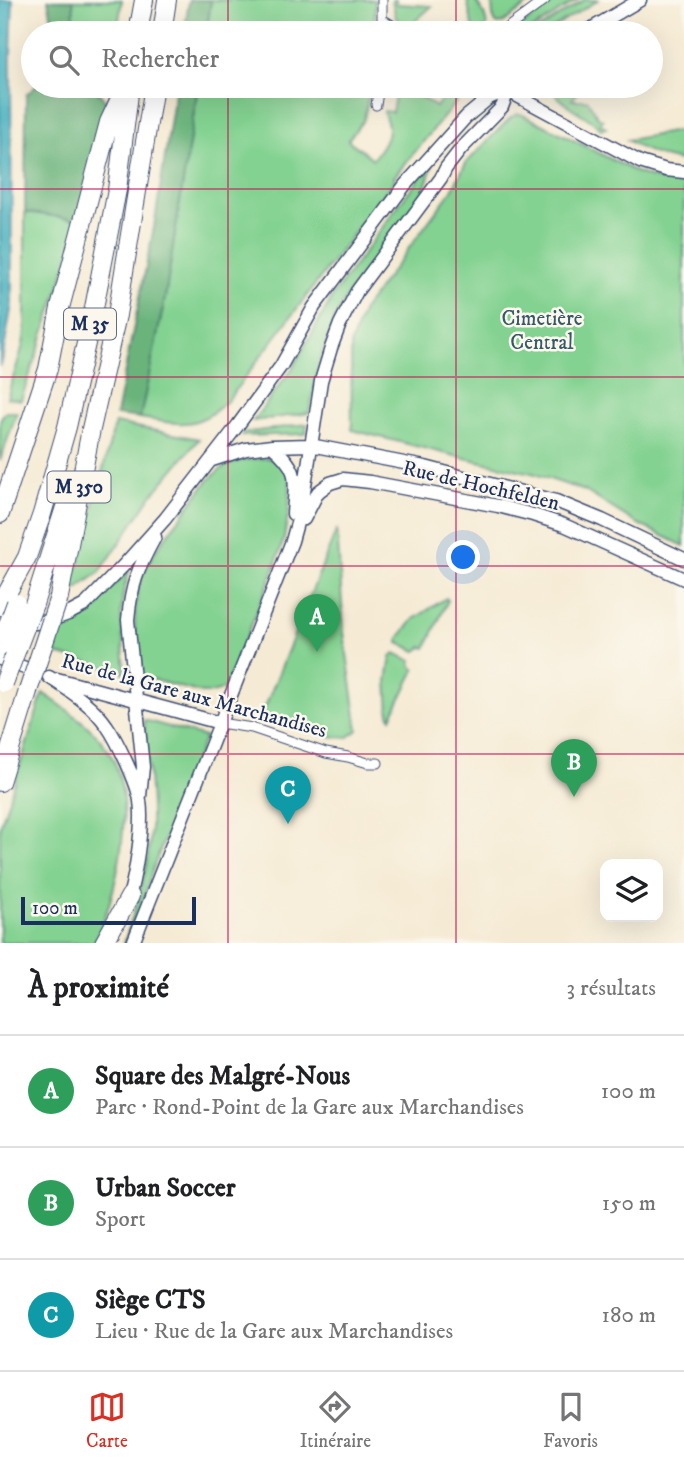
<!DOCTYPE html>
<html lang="fr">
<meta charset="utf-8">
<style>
:root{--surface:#fff;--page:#f2f2f2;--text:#202124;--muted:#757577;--line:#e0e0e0;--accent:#d93025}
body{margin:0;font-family:"IM FELL DW Pica",serif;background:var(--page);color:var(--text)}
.controls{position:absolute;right:21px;bottom:21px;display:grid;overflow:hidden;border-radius:14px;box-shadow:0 7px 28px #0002}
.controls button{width:63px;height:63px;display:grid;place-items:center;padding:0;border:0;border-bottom:2px solid var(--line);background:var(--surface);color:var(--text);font:35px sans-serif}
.scale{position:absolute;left:21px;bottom:18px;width:175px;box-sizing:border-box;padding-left:7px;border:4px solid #1b2f5e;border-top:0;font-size:19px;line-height:24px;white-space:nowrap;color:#1b2f5e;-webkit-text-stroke:5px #fbf7ec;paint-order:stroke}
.you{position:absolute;left:464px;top:558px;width:24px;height:24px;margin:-18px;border:5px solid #fff;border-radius:50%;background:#1a73e8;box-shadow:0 0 0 10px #1a73e833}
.badge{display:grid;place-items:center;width:46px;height:46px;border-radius:50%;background:var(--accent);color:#fff;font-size:23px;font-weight:700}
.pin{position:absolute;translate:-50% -58px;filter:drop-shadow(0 2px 4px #0008)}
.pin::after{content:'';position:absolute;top:37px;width:24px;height:21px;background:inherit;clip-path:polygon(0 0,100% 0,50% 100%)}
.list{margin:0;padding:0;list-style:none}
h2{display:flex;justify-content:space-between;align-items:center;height:91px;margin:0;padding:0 28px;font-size:30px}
h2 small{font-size:23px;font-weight:400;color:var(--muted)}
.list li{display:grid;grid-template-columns:46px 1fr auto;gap:21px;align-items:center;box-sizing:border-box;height:112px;padding:0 28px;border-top:2px solid var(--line)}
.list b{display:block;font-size:26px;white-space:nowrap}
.list p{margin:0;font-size:23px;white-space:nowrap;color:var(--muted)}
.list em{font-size:23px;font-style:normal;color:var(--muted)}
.icon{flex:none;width:38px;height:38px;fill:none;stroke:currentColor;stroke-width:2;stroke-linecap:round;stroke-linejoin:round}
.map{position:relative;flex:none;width:684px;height:943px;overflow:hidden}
.search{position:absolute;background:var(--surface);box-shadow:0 7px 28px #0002;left:21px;right:21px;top:21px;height:77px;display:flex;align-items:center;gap:18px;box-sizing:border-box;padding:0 24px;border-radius:38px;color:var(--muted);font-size:26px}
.sheet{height:427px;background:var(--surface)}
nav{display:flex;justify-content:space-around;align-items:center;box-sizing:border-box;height:98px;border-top:2px solid var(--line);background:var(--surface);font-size:19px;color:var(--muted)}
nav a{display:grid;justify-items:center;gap:4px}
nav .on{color:var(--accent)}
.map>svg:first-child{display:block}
</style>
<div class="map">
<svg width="684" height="943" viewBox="0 0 684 943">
<rect width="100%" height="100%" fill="#fbf7ec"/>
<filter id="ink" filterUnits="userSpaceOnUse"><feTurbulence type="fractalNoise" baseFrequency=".0143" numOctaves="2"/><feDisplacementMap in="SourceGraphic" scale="14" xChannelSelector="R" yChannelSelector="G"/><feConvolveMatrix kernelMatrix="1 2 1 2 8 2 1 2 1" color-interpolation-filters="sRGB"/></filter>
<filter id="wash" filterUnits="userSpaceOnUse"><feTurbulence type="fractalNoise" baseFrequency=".00686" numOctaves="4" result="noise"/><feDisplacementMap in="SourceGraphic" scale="28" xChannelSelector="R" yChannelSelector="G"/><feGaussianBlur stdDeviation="1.57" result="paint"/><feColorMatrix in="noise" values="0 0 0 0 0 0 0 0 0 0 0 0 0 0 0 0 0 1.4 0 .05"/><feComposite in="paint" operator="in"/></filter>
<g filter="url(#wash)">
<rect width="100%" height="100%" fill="#f5ead3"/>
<!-- green -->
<path fill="#83d291" stroke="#4f8078" stroke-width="2" d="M73,0H122L117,33H78L74,19Z
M211,0H375V33H207Z
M392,0H396L397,4L432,6L412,24L405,25L396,18Z
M467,0H474C484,10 488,20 487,33H474Z
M492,0H534L503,23L498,24L495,23L493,19Z
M557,0H577L527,33H511Z
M584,0H598L545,33H533Z
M198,86H371L364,119L348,140L373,159C379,150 389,139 388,127C388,122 384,117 384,111L392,112L396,89L385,87L386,86H404L436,107L450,86H459L461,96L394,177L395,179L227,401C196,431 178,424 140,418L165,298Z
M558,86H582L572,100H588L597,116L603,120L600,123L606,128L601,129C584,112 567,110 552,90Z
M517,114H521L540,123L636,172L652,178L684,183V546L638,524L585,491L532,473L451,455L352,430L351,343L363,310L452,190L466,163L509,119Z
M684,130V162C662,158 645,152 627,140Z
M434,161L423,193L348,295L337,314L321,356L309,413L253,421L292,369L334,294L405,196Z
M25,212L80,220L57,295L21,400L7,398L23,345L25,329Z
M6,412H17L0,461V421L2,416Z
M115,423L199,439L152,495L100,572L71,593Z
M307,424L306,433L303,434L242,436L244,433Z
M269,458L283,464L290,478L289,509L284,539L272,575L225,688C217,693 211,693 202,693L139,676C136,647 132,620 138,591C144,561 166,537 184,513C196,497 206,479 223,468C237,459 252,459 269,458Z
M337,529L344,633L358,730L347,738L328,736L300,725L261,717Z
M129,570L123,595L121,612L125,673L53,653L62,624L86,611L100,600Z
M446,598L448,600L426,648L422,647L417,651L399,643V638L414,619Z
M395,653L412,661L411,665L415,670L391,718L389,714L387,680L391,657Z
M43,693C69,711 98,729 113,759C136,807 117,897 94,943H0V827Z
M144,720L205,737L155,863L140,909L126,943H124C136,906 149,868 151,828C152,792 147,756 144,720Z"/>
<!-- forest -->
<path fill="#6ab47b" stroke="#42726c" stroke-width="2" d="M48,0H73L74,19L78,33H52L53,24Z
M189,0H211L206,33H184Z
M36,86H94L106,102L80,220L25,212L26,95Z
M176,86H198L165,298L140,418L116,415L154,227Z"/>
<!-- water -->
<path fill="#41afbe" stroke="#2e6f8e" stroke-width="2" d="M0,0H13L11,56L12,304L2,361L0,367Z"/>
</g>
<g filter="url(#ink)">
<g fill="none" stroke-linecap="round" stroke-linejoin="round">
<defs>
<path id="street" d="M382,19L405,33
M382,33V0
M500,33L545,0
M376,105L379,86
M220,723L252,728L326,753L348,757L368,763H378"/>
<path id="secondary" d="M584,33L640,0
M508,91L640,162L666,170L684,172
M272,446C301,471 295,479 293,514
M212,460L246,449L272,446L310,445L425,467L556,501L602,520L684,559
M304,519L318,492L330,483L343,479L370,482L498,506L533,515L564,525L684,579
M21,625L49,621L68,614L85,605L123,566L165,519L238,425L281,366L314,307L405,185L466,117L489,98L510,89
M0,659L39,673
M49,677C70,691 93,705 107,726C117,740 138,784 140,801C144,826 135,879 127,903
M57,679L220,723
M140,796L143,767L128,620C131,585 138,568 155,537
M133,943L292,541L302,505L321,381L331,348L340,324L357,291L441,178L446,168L461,149L502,107L508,91"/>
<path id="highway" d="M138,33L144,0
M162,33L167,0
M0,514L48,369L60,308L109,122L125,88
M59,597L91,429L117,315L154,86
M34,604L66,504
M0,606L27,557L42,514L67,427L94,308L117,190L130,86
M0,782L28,691
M104,943L130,896"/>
</defs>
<!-- street casing -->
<use href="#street" stroke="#3c4b70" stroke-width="11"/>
<!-- secondary casing -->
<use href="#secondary" stroke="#3c4b70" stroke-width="15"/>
<!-- highway casing -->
<use href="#highway" stroke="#3c4b70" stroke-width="20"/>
<!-- street -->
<use href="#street" stroke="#fff" stroke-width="9"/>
<!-- secondary -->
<use href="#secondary" stroke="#fff" stroke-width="12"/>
<!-- highway -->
<use href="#highway" stroke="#fff" stroke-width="18"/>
<defs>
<path id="highway-bridge" d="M0,646L16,603
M4,683L34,604
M28,691L59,597"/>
</defs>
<!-- highway-bridge casing -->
<use href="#highway-bridge" stroke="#3c4b70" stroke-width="20" stroke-linecap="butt"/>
<!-- highway-bridge -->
<use href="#highway-bridge" stroke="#fff" stroke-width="18"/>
</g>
</g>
<!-- grid -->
<path fill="none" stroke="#c2185b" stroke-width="2" stroke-opacity="0.55" d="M228,0V33M456,0V33M228,86V943M456,86V943M0,189H684M0,377H684M0,566H684M0,754H684"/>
<g text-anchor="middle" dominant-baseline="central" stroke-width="5" stroke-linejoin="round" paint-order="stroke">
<!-- shield labels -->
<g fill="#fbf7ec" stroke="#5e6b89" stroke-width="2">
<rect x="64" y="308.5" width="52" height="31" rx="5"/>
<rect x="47.5" y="471.5" width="63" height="31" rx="5"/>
</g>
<g font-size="19" font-weight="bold" fill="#1b2f5e">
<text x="90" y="324">M 35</text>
<text x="79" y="487">M 350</text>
</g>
<!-- park labels -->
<g font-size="21" fill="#35586b" stroke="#fbf7ec">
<text x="542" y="319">Cimetière<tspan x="542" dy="24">Central</tspan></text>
</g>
<!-- street labels -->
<g font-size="21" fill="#1b2f5e" stroke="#fbf7ec">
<text transform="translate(481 486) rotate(13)">Rue de Hochfelden</text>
<text transform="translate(194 696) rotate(15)">Rue de la Gare aux Marchandises</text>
</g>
</g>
</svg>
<div class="controls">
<button><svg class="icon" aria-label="layers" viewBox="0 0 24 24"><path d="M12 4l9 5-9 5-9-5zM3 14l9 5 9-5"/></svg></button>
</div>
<div class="scale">100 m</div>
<div class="you"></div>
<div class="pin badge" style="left:317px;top:652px;background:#2e9e5b">A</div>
<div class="pin badge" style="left:574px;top:797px;background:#2e9e5b">B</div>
<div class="pin badge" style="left:288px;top:824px;background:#0f9aa8">C</div>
<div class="search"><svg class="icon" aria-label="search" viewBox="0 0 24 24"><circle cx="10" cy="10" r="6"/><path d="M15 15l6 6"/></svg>Rechercher</div>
</div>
<section class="sheet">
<h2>À proximité<small>3 résultats</small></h2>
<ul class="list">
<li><span class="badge" style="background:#2e9e5b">A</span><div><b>Square des Malgré-Nous</b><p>Parc · Rond-Point de la Gare aux Marchandises</p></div><em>100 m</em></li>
<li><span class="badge" style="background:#2e9e5b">B</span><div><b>Urban Soccer</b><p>Sport</p></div><em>150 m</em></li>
<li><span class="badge" style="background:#0f9aa8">C</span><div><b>Siège CTS</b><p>Lieu · Rue de la Gare aux Marchandises</p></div><em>180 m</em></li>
</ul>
</section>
<nav>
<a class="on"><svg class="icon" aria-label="map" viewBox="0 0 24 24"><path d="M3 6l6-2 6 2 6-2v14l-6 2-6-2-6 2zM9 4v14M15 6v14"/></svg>Carte</a>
<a><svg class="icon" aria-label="directions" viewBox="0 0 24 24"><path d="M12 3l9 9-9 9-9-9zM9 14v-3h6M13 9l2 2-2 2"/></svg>Itinéraire</a>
<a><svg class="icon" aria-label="saved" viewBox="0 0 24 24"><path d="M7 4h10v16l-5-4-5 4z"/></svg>Favoris</a>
</nav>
